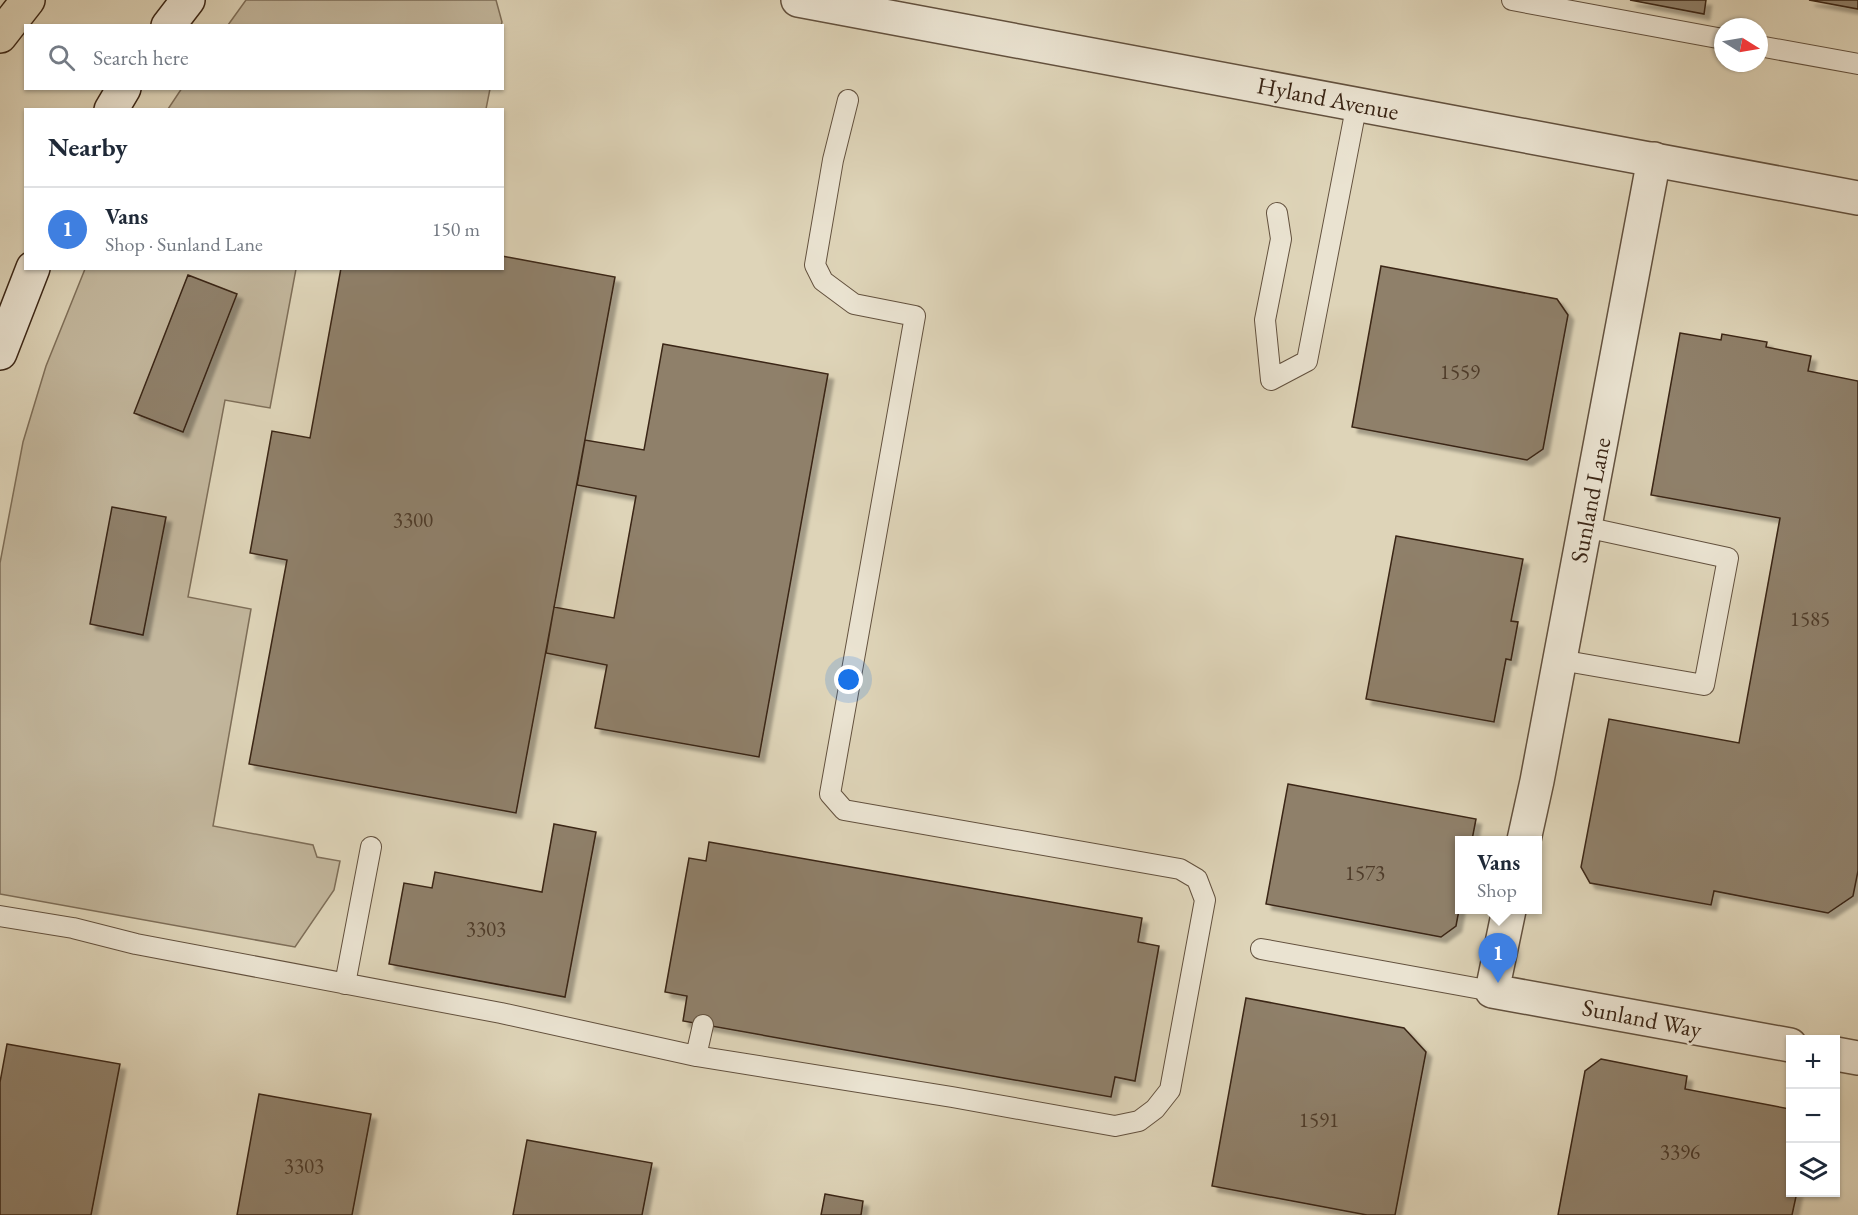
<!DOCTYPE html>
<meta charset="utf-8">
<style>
:root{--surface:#fff;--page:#f6f6f7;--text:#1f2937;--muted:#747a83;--line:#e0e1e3;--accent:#8f2418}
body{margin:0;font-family:"EB Garamond",serif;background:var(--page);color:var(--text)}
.controls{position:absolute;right:18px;bottom:18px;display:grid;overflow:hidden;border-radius:0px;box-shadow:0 2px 4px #0004}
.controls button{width:54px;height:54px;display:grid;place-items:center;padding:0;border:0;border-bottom:2px solid var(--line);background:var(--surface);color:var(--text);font:30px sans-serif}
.compass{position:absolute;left:1714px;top:18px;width:54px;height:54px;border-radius:50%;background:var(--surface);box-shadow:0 2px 4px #0004;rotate:101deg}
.you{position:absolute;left:849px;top:680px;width:21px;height:21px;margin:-15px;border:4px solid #fff;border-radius:50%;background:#1a73e8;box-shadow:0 0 0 9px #1a73e833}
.badge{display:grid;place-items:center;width:39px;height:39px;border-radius:50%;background:var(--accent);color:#fff;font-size:20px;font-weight:700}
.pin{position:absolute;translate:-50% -50px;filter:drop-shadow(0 2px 3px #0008)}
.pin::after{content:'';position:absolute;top:32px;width:21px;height:18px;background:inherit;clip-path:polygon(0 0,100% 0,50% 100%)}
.popup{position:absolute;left:1455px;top:836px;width:87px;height:78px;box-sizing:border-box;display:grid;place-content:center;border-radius:0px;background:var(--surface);filter:drop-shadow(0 2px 4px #0005);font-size:20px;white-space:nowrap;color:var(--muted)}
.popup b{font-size:22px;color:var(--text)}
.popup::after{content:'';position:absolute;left:50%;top:100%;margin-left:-12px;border:12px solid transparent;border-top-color:var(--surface)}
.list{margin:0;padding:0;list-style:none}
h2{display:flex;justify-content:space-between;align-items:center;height:78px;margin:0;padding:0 24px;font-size:26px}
h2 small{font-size:20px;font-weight:400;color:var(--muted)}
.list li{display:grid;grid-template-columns:39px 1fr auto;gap:18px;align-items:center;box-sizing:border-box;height:84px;padding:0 24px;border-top:2px solid var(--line)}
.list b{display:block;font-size:22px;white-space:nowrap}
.list p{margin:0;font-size:20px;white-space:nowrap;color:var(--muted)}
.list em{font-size:20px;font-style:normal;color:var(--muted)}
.icon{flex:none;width:33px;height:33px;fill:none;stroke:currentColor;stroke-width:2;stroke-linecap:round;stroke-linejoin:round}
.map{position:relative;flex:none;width:1858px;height:1215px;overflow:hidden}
.search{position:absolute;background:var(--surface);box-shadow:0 2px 4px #0004;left:24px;top:24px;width:480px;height:66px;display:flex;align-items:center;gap:15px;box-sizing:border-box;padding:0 21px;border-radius:0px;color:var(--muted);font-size:22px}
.panel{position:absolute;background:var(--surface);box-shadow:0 2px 4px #0004;left:24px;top:108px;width:480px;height:162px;border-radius:0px}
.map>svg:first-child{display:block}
</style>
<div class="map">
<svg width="1858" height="1215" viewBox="0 0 1858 1215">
<defs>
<filter id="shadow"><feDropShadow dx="5.5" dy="5.5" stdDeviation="1.5" flood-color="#0004"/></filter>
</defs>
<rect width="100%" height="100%" fill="#ded4b8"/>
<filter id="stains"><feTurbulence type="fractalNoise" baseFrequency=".00333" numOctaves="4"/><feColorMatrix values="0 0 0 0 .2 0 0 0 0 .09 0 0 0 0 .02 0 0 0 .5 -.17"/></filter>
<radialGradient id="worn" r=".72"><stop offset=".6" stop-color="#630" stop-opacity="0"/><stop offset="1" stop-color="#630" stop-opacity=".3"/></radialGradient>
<!-- green -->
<path fill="#c2b69c" stroke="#7e6e58" stroke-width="1.5" d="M246,0H496L502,22L501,26L228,25Z
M182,88H490V89L486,109H168Z
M85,269H296L270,408L225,400L188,597L251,609L213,826L313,845L317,857L340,861L334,890L295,947L0,894V563L23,442L46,366Z"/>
<!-- building -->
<path fill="#8f806a" stroke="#3a2515" stroke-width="1.5" filter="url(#shadow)" d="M1630,0H1706L1704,14Z
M1809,0H1858V9Z
M502,256L615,277L516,813L249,764L287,560L250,553L272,431L310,438L341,268H502Z
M1381,266L1557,299L1568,315L1543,449L1527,460L1352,427Z
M188,275L237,294L183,432L134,413Z
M1680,333L1721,340L1722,334L1767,342L1766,347L1811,356L1808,371L1858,381V871L1853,896L1828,913L1714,891L1711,905L1590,883L1581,867L1609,719L1739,743L1780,518L1651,495Z
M663,344L828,374L759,757L595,728L607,665L546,653L554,607L614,618L636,496L577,485L585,440L644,450Z
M112,507L166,517L143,635L90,624Z
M1396,536L1523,559L1511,621L1518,622L1511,660L1506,659L1494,722L1366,699Z
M1288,784L1476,819L1472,840H1459V910L1456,926L1441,937L1266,904Z
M554,824L596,832L565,997L389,964L404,883L432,888L435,872L542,892Z
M709,842L1142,918L1138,942L1159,946L1135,1081L1115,1077L1111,1097L683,1021L687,996L665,992L689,858L706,861Z
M1246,998L1404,1028L1426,1052L1395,1215H1367L1212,1186Z
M7,1044L120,1064L91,1215H0V1082Z
M1601,1059L1687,1076L1685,1089L1790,1109V1192H1797L1792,1215H1558L1585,1071Z
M259,1094L371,1114L352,1215H237Z
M527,1140L652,1163L642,1215H513Z
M825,1194L863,1201L861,1215H821Z"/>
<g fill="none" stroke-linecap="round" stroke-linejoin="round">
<defs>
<path id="service" d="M1512,0L1723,39
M1759,46L1858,64
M1277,213L1281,239L1265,320L1271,380L1307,361L1357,103
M1560,660L1704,685L1728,558L1585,527
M0,916L73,928L136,944L501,1013L696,1056L952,1097L1115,1126L1139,1121L1155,1109L1170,1090L1205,900L1197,879L1180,869L844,810L830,794L915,316L854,304L823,281L815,265L833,160L848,100
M1261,949L1492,991
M345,984L371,847
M696,1056L703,1025"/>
<path id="minor" d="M1524,840L1537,781L1654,159
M1509,910L1492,991L1790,1045
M1836,1054L1858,1058"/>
<path id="tertiary" d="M798,0L1858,198"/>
<path id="secondary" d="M168,26L188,0
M111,110L124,88
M0,353L33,268"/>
<path id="motorway" d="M0,36L28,0"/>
</defs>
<!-- service casing -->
<use href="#service" stroke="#63513e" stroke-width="22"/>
<!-- minor casing -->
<use href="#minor" stroke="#63513e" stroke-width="36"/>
<!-- tertiary casing -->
<use href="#tertiary" stroke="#63513e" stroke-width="36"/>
<!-- secondary casing -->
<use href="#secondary" stroke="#3a2515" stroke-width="36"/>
<!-- motorway casing -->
<use href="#motorway" stroke="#3a2515" stroke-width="36"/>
<!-- service -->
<use href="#service" stroke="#eae3d1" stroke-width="20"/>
<!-- minor -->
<use href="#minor" stroke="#eae3d1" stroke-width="33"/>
<!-- tertiary -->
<use href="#tertiary" stroke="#eae3d1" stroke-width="33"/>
<!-- secondary -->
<use href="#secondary" stroke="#eae3d1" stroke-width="33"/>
<!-- motorway -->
<use href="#motorway" stroke="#ded4b8" stroke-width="33"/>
</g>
<g text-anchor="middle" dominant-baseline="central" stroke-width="5" stroke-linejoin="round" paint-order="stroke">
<!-- number labels -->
<g font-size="21" fill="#4f3c2a">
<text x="1460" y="371">1559</text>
<text x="413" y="519">3300</text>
<text x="1810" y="618">1585</text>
<text x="1365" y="872">1573</text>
<text x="486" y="928">3303</text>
<text x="1319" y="1119">1591</text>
<text x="1680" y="1151">3396</text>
<text x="304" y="1165">3303</text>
</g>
<!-- street labels -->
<g font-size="24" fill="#3a2515" stroke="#eae3d1">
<text transform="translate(1328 98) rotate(11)">Hyland Avenue</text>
<text transform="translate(1590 500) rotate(-79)">Sunland Lane</text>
<text transform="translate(1642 1018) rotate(11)">Sunland Way</text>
</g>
</g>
<rect width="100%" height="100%" filter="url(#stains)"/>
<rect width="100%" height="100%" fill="url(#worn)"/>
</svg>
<div class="controls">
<button>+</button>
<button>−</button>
<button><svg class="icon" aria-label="layers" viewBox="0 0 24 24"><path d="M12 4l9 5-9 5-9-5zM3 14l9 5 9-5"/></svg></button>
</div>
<svg class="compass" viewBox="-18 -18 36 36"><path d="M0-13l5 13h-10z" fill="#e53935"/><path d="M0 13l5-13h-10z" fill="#747a83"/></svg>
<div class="you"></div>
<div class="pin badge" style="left:1498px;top:983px;background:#3f7fe0">1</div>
<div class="popup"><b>Vans</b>Shop</div>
<div class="search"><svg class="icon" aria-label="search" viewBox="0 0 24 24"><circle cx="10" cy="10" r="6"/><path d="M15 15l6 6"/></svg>Search here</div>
<section class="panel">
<h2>Nearby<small></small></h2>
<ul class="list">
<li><span class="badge" style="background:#3f7fe0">1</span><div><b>Vans</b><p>Shop · Sunland Lane</p></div><em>150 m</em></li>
</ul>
</section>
</div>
